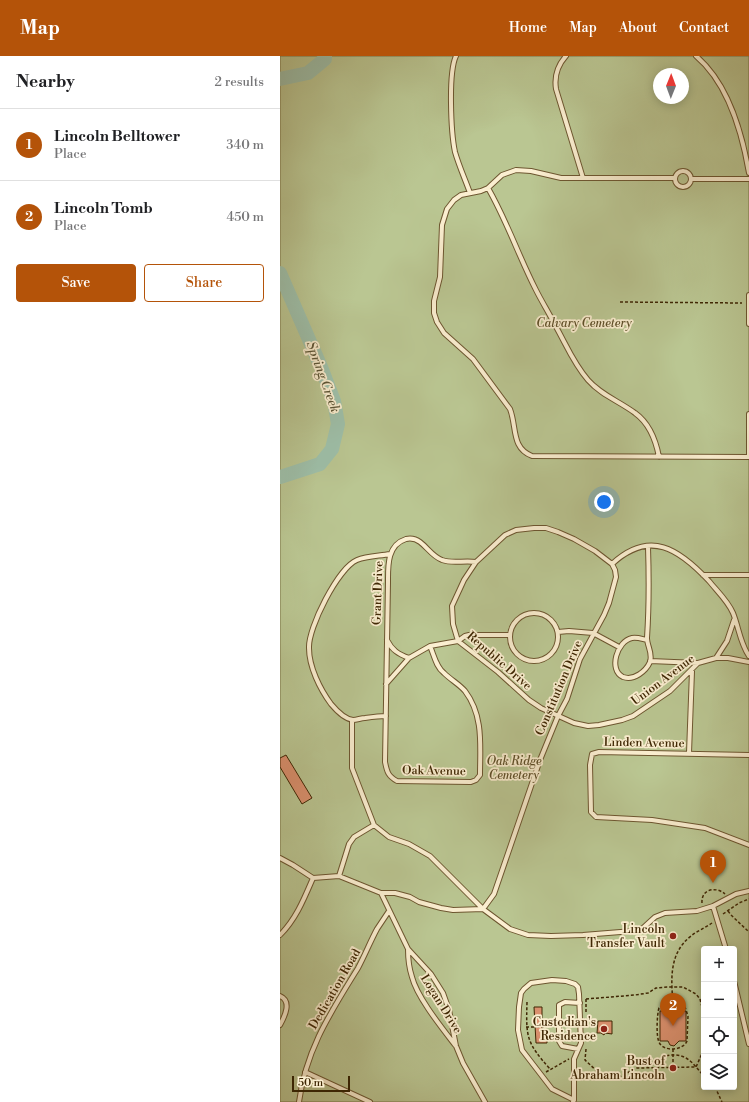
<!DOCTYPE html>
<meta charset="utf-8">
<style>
:root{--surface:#fff;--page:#f2f2f2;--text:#202124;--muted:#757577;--line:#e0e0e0;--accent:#b45309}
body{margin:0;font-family:"Libre Bodoni",serif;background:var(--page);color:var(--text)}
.controls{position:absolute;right:12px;bottom:12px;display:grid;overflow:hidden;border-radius:4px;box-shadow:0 2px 10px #0003}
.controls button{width:36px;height:36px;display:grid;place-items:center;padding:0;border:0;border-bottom:1px solid var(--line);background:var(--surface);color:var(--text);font:20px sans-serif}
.compass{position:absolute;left:373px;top:12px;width:36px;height:36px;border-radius:50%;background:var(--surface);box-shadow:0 2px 10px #0003;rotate:1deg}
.scale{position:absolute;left:12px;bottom:10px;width:58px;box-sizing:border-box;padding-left:4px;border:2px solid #3e2603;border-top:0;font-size:11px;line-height:14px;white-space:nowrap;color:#3e2603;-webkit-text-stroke:3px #fbefd1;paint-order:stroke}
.you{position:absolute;left:324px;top:446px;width:14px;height:14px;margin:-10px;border:3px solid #fff;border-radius:50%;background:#1a73e8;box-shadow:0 0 0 6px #1a73e833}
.badge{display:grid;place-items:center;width:26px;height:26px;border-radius:50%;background:var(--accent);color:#fff;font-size:13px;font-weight:700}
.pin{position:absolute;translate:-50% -33px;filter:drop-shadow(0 1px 2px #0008)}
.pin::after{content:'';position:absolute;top:21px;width:14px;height:12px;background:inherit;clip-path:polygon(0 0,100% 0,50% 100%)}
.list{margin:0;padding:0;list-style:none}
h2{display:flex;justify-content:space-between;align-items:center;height:52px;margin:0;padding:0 16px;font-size:17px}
h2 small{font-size:13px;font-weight:400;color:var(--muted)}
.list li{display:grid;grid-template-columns:26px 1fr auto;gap:12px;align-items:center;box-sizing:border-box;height:72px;padding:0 16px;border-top:1px solid var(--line)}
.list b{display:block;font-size:15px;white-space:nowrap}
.list p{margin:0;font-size:13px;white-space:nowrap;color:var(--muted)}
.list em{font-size:13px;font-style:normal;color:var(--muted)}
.actions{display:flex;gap:8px;padding:12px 16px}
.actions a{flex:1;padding:9px 0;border:1px solid var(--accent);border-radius:4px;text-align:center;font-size:14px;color:var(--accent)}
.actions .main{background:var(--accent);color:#fff}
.icon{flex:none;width:22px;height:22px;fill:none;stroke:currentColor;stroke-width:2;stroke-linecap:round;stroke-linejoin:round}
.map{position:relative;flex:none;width:469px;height:1046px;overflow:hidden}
header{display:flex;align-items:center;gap:24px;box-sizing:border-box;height:56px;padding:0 20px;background:var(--accent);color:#fff}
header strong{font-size:19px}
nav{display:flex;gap:22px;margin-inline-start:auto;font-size:14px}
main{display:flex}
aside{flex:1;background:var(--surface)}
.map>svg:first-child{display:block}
</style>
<header>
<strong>Map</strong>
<nav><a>Home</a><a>Map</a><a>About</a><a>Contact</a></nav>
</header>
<main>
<aside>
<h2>Nearby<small>2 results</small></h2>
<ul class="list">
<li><span class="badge">1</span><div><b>Lincoln Belltower</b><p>Place</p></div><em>340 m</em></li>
<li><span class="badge">2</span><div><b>Lincoln Tomb</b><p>Place</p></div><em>450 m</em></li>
</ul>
<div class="actions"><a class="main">Save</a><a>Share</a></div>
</aside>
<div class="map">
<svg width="469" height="1046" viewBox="0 0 469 1046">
<rect width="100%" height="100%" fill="#f9e6b8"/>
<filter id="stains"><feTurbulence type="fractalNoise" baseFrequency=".005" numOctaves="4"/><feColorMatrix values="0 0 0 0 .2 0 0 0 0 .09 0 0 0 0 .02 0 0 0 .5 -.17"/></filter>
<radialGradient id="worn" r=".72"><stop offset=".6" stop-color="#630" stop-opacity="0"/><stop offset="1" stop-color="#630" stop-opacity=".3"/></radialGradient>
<!-- green -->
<path fill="#bac692" stroke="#7c764a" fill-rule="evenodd" d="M0,0H469V1046H0ZM379,18H403V42H379ZM424,893H454V1031H424Z"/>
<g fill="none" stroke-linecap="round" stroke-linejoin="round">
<!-- river -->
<path stroke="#9ec0aa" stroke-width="14" d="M0,23L28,17L45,3V0
M0,217L41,311L54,345L58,368L52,393L40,408L0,421"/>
</g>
<!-- building -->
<path fill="#da906e" stroke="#3e2603" d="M6,699L32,742L22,748L0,711V702Z
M390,950H394L400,955H406V985H399L394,990L390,989L388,985H380V955H387Z
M254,951H262V974H267V987H256Z
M318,965H332V978L325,977L324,979L321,977H317Z"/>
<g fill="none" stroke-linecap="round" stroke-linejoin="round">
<defs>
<path id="service" d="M176,0C168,17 171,77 175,96C179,110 185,123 190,137
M286,0C277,10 274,20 276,33L303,122
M416,0C448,27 462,76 469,117
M395 123a8 8 0 1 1 16 0a8 8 0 1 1-16 0Z
M395,122H281L251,115L236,114L222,119L208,132L201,135L181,139L174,144L167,153L162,169L160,221L154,245V257L157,266L164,277L193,303L230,353C237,371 231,392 252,400L469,401
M412,123H469
M208,132C227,165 239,201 256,234C262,246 269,257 275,269C286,288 293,307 308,324C321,339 339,345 355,357C369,367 376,385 379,401
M469,239V268
M469,401V358
M196,506L184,524L172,550L173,568L178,585L218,616L249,644L261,652L294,667L308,670L319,669L342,664L353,660L390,635L418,607L436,602L447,585L454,564
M332,508C370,473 399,493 429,525C437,535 448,545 453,557C459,572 460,587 469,600
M423,519H469
M230 581a24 24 0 1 1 48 0a24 24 0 1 1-48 0Z
M278,576L289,575L313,577L339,591
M107,584C112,594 118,598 129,602
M367,584C362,583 357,581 352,582C337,585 328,614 343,621C354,625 366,615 370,606C373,597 367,590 367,582C369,552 369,521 368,491
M436,602H448L469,606
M370,605L418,607
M106,628L129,602L150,590L178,585L185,580L189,579H229
M106,660C99,660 92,661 85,662C81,662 77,664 73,664C64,663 56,654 51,648C40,633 29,611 29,592C28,572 58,512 77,504C87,500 99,500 110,498
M72,664V712L94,769
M409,697L412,615
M469,699L319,696L312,698L310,709L311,756L316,761L372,764L425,772L469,789
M0,802L13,809L33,822L59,820L101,837L128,893L151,918L163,937L169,954L176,990L183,1007L205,1046
M59,820L69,788L74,781L94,769L109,781L129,788L150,800L203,853L214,838L260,704L278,660L287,643L300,603L324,559L329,547L336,521L335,514L332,508L315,495L294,483L278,476L266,472H254L236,474L225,479L196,506C184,504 173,508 162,504C152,500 148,492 140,486C136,483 131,482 126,483C107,489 108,510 108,526L105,706C107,716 108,720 117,725L191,726L196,724L200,719C200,690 204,660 185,635C179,628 171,624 164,617C156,611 154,599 150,590
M101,837H115L130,841L139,846L161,852L173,854L203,853L230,873L248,879L271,880L303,879L353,875L363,872L375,861L385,857L417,855L433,850L456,838L469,835
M433,850L446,893
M0,879C16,863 24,843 33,822
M128,893C128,902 129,912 132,921C137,941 162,972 175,989
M454,925L469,988
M0,940C12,945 5,960 0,969
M298,993L282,990L279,985V949L285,946L300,947
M25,1016L90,1046
M19,1046C26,993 51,956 78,912C85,899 90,886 97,873C101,867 105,861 109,855
M293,1046L294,1044V1003L301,987L299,938L298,931L295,928L286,925L272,924L251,927L244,933L241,937L239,951L238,974L242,994L272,1033L294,1044"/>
</defs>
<!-- service casing -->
<use href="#service" stroke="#6d5630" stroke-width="6"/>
<!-- path -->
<path stroke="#3e2603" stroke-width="1.5" stroke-dasharray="3 2" stroke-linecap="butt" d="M340,246L462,247
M422,847C421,833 436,830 445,838
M448,855L451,859L469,876
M443,858L459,847L469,843
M306,943V957
M306,943L355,939L368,937L376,932L387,931H403L416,938L420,943L424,959
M247,946C246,981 246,986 270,1013
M393,947L384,949L379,952C377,958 376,980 379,986C383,996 403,995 407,985L408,960L405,951L400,948L393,947C391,923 389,897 411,880C417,875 425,872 432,867
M246,971H264V966H273
M306,993L305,1004L319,1017L333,1021L341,1020L357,1012L416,1011L424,993
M393,993V1012
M374,1008C381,999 395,996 406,1002C413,1006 418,1014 424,1020
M266,1016L289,1003
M435,1031L442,1046"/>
<!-- service -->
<use href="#service" stroke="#fbefd1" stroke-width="4"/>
</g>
<!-- markers -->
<g fill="#8f2418" stroke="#fbefd1" stroke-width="1.5">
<circle cx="393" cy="880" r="4"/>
<circle cx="324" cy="973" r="4"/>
<circle cx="393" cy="1012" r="4"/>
</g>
<g text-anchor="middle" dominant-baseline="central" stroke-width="3.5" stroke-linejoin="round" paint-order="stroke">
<!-- park labels -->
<g font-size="12" font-style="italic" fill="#5d4e27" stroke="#fbefd1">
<text x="304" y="267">Calvary Cemetery</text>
<text x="234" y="705">Oak Ridge<tspan x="234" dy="14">Cemetery</tspan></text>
</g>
<!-- street labels -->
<g font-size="12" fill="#3e2603" stroke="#fbefd1">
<text transform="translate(98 537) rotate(-88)">Grant Drive</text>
<text transform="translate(219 605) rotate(41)">Republic Drive</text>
<text transform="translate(383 624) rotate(-37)">Union Avenue</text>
<text transform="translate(279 632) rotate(-67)">Constitution Drive</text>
<text transform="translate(364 687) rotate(1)">Linden Avenue</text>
<text transform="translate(154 715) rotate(1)">Oak Avenue</text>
<text transform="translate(55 933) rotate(-60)">Dedication Road</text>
<text transform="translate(161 948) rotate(58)">Logan Drive</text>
</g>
<!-- poi labels -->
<g font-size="12" fill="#3e2603" stroke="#fbefd1" text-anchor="end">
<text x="385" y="873">Lincoln<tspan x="385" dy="14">Transfer Vault</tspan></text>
<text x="316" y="966">Custodian's<tspan x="316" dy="14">Residence</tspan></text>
<text x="385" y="1005">Bust of<tspan x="385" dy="14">Abraham Lincoln</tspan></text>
</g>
<!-- water labels -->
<g font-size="13" font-style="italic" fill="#5b5435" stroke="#fbefd1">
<text transform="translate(43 321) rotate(70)">Spring Creek</text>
</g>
</g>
<rect width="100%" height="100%" filter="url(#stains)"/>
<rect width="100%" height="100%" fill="url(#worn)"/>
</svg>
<div class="controls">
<button>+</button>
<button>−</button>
<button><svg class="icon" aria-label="locate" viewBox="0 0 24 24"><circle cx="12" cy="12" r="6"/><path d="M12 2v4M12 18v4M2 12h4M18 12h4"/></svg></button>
<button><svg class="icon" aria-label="layers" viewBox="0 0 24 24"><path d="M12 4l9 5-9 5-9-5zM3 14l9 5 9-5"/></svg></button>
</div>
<svg class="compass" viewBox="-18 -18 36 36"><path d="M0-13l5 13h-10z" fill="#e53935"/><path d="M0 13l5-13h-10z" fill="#757577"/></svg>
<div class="scale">50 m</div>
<div class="you"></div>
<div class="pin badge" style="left:433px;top:827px">1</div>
<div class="pin badge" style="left:393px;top:970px">2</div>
</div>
</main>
